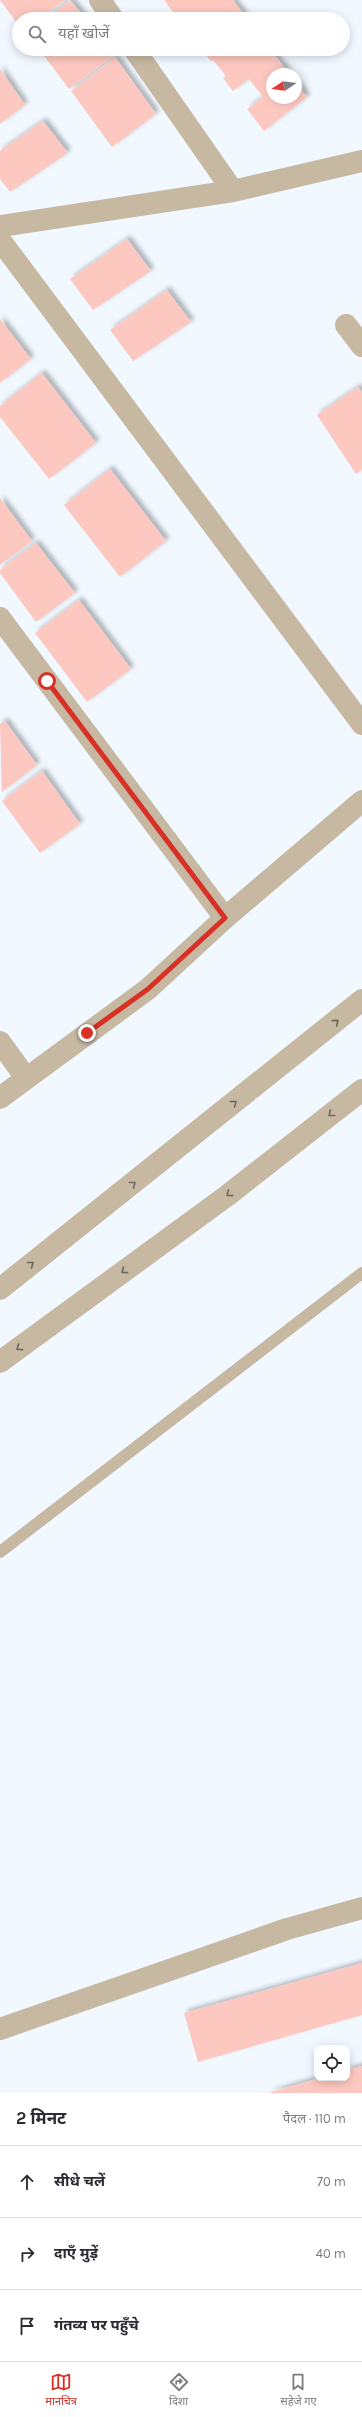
<!DOCTYPE html>
<html lang="hi">
<meta charset="utf-8">
<style>
:root{--surface:#fff;--page:#f2f2f3;--text:#2b2b33;--muted:#7c7c81;--line:#e1e1e2;--accent:#d93025}
body{margin:0;font-family:Karla,"Noto Sans Devanagari",sans-serif;background:var(--page);color:var(--text)}
.controls{position:absolute;right:12px;bottom:12px;display:grid;overflow:hidden;border-radius:8px;box-shadow:0 2px 10px #0003}
.controls button{width:36px;height:36px;display:grid;place-items:center;padding:0;border:0;border-bottom:1px solid var(--line);background:var(--surface);color:var(--text);font:20px sans-serif}
.compass{position:absolute;left:266px;top:68px;width:36px;height:36px;border-radius:50%;background:var(--surface);box-shadow:0 2px 10px #0003;rotate:257deg}
.stop{position:absolute;width:12px;height:12px;margin:-9px;border:3px solid #d93025;border-radius:50%;background:#fff}
.stop.end{background:#d93025;border-color:#fff;box-shadow:0 1px 4px #0008}
.list{margin:0;padding:0;list-style:none}
h2{display:flex;justify-content:space-between;align-items:center;height:52px;margin:0;padding:0 16px;font-size:17px}
h2 small{font-size:13px;font-weight:400;color:var(--muted)}
.list li{display:grid;grid-template-columns:26px 1fr auto;gap:12px;align-items:center;box-sizing:border-box;height:72px;padding:0 16px;border-top:1px solid var(--line)}
.list b{display:block;font-size:15px;white-space:nowrap}
.list em{font-size:13px;font-style:normal;color:var(--muted)}
.icon{flex:none;width:22px;height:22px;fill:none;stroke:currentColor;stroke-width:2;stroke-linecap:round;stroke-linejoin:round}
.map{position:relative;flex:none;width:362px;height:2093px;overflow:hidden}
.search{position:absolute;background:var(--surface);box-shadow:0 2px 10px #0003;left:12px;right:12px;top:12px;height:44px;display:flex;align-items:center;gap:10px;box-sizing:border-box;padding:0 14px;border-radius:22px;color:var(--muted);font-size:15px}
.sheet{height:268px;background:var(--surface)}
nav{display:flex;justify-content:space-around;align-items:center;box-sizing:border-box;height:56px;border-top:1px solid var(--line);background:var(--surface);font-size:11px;color:var(--muted)}
nav a{display:grid;justify-items:center;gap:2px}
nav .on{color:var(--accent)}
.map>svg:first-child{display:block}
</style>
<div class="map">
<svg width="362" height="2093" viewBox="0 0 362 2093">
<defs>
<filter id="shadow"><feDropShadow dx="3.5" dy="-3.5" stdDeviation="2" flood-color="#0004"/></filter>
</defs>
<rect width="100%" height="100%" fill="#f1f8ff"/>
<!-- building -->
<path fill="#fdc8c0" filter="url(#shadow)" d="M0,0H65L39,19H19V26Z
M70,0L86,19H45Z
M164,0H233L247,19H178Z
M39,49H108L113,56L69,89Z
M201,49H270L289,74H272V98H296V83L307,97L264,131L247,109L263,97L249,79L233,91L223,78L226,76L213,60L211,61Z
M115,57L156,114L112,147L71,91Z
M0,69L25,105L0,124Z
M43,121L68,153L10,192L0,179V151Z
M127,239L151,271L93,310L70,279Z
M167,290L191,322L133,361L110,330Z
M0,319L31,359L0,383Z
M42,373L96,443L49,479L0,417V406Z
M358,387L362,392V470L356,474L317,415Z
M110,469L166,541L120,577L64,505Z
M0,498L32,541L0,565Z
M36,543L75,593L36,622L0,573V570Z
M79,600L131,669L87,702L35,633Z
M5,721L37,765L2,792L0,724Z
M42,771L80,824L40,853L2,801Z
M362,1963V2015L198,2062L184,2013Z
M362,2066V2093H268L320,2078H347V2070Z"/>
<g fill="none" stroke-linecap="round" stroke-linejoin="round">
<!-- service -->
<path stroke="#c7b8a2" stroke-width="12" d="M0,1552L362,1273"/>
<!-- minor -->
<path stroke="#c7b8a2" stroke-width="22" d="M100,0L113,19
M134,49L233,191
M0,226L233,191L362,161
M0,240L362,724
M346,325L362,346
M0,618L225,918
M0,1042L26,1078
M0,1098L148,989L225,918L362,801
M0,2029L287,1929L362,1908"/>
<!-- tertiary -->
<path stroke="#c7b8a2" stroke-width="22" d="M0,1289L362,1000
M0,1362L228,1195L362,1090"/>
</g>
<!-- one-way arrows -->
<defs><path id="oneway-chevron" d="M-2-3.5L2.5 0L-2 3.5" fill="none" stroke-width="1.6" stroke-linecap="round" stroke-linejoin="round"/></defs>
<g stroke="#6e685e">
<use href="#oneway-chevron" transform="translate(336 1022) rotate(-40)"/>
<use href="#oneway-chevron" transform="translate(234 1103) rotate(-38)"/>
<use href="#oneway-chevron" transform="translate(331 1114) rotate(142)"/>
<use href="#oneway-chevron" transform="translate(133 1184) rotate(-38)"/>
<use href="#oneway-chevron" transform="translate(229 1194) rotate(143)"/>
<use href="#oneway-chevron" transform="translate(31 1264) rotate(-38)"/>
<use href="#oneway-chevron" transform="translate(124 1271) rotate(144)"/>
<use href="#oneway-chevron" transform="translate(19 1348) rotate(143)"/>
</g>
<g fill="none" stroke-linecap="round" stroke-linejoin="round">
<!-- route -->
<path stroke="#d93025" stroke-width="5" d="M47,681L225,918L148,989L87,1033"/>
</g>
</svg>
<div class="controls">
<button><svg class="icon" aria-label="locate" viewBox="0 0 24 24"><circle cx="12" cy="12" r="6"/><path d="M12 2v4M12 18v4M2 12h4M18 12h4"/></svg></button>
</div>
<svg class="compass" viewBox="-18 -18 36 36"><path d="M0-13l5 13h-10z" fill="#e53935"/><path d="M0 13l5-13h-10z" fill="#7c7c81"/></svg>
<div class="stop" style="left:47px;top:681px"></div>
<div class="stop end" style="left:87px;top:1033px"></div>
<div class="search"><svg class="icon" aria-label="search" viewBox="0 0 24 24"><circle cx="10" cy="10" r="6"/><path d="M15 15l6 6"/></svg>यहाँ खोजें</div>
</div>
<section class="sheet">
<h2>2 मिनट<small>पैदल · 110 m</small></h2>
<ul class="list">
<li><svg class="icon" aria-label="ahead" viewBox="0 0 24 24"><path d="M12 20V5M6 11l6-6 6 6"/></svg><div><b>सीधे चलें</b></div><em>70 m</em></li>
<li><svg class="icon" aria-label="right" viewBox="0 0 24 24"><path d="M7 20v-9h11M14 6l5 5-5 5"/></svg><div><b>दाएँ मुड़ें</b></div><em>40 m</em></li>
<li><svg class="icon" aria-label="arrive" viewBox="0 0 24 24"><path d="M6 21V4h12l-3 4 3 4H6"/></svg><div><b>गंतव्य पर पहुँचे</b></div></li>
</ul>
</section>
<nav>
<a class="on"><svg class="icon" aria-label="map" viewBox="0 0 24 24"><path d="M3 6l6-2 6 2 6-2v14l-6 2-6-2-6 2zM9 4v14M15 6v14"/></svg>मानचित्र</a>
<a><svg class="icon" aria-label="directions" viewBox="0 0 24 24"><path d="M12 3l9 9-9 9-9-9zM9 14v-3h6M13 9l2 2-2 2"/></svg>दिशा</a>
<a><svg class="icon" aria-label="saved" viewBox="0 0 24 24"><path d="M7 4h10v16l-5-4-5 4z"/></svg>सहेजे गए</a>
</nav>
